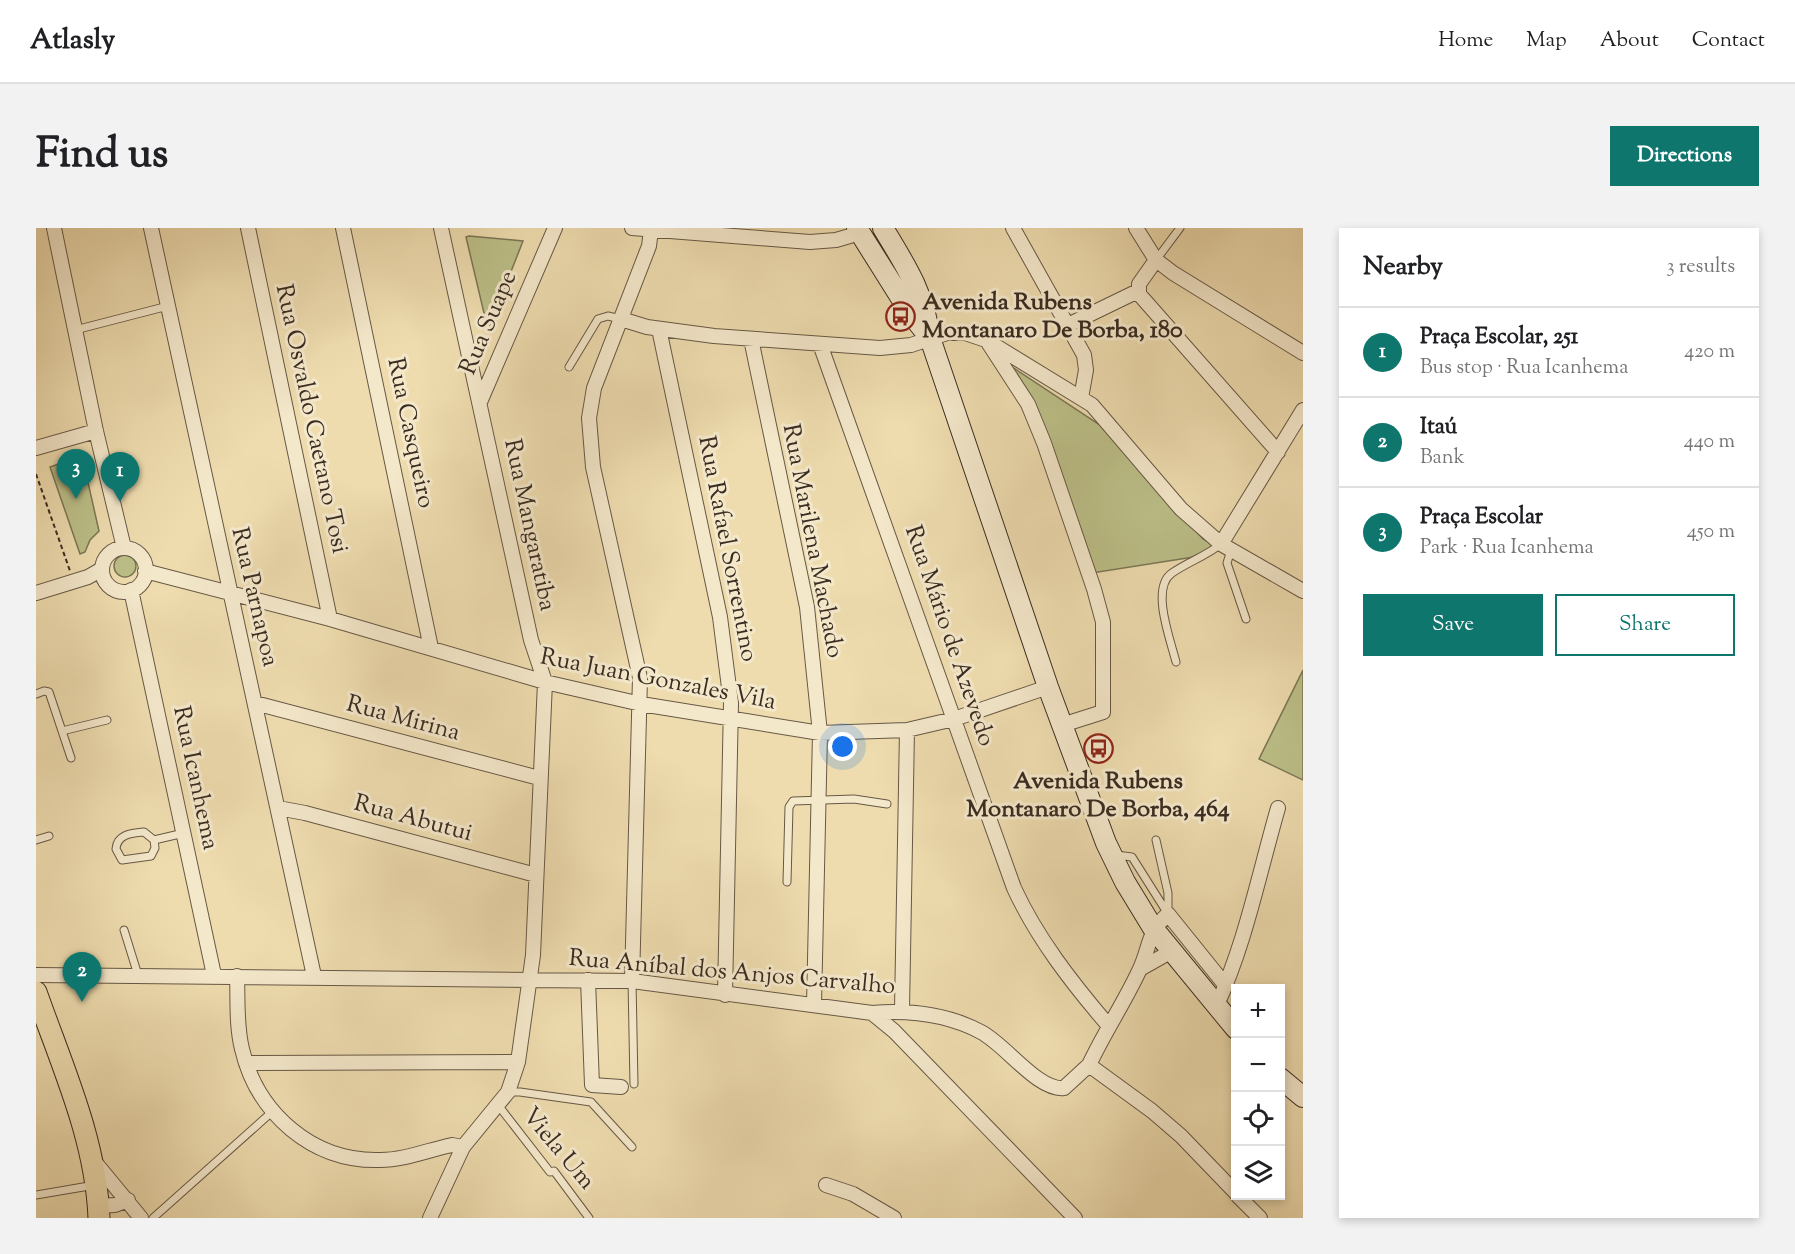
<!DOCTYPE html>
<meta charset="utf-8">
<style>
:root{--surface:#fff;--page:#f2f2f2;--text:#202124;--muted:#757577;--line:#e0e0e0;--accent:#0f766e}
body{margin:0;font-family:"Sorts Mill Goudy",serif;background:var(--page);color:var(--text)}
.controls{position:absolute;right:18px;bottom:18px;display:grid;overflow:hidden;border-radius:0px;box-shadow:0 3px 9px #0003}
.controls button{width:54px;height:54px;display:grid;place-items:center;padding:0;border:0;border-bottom:2px solid var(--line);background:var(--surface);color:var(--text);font:30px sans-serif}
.you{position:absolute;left:807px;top:519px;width:21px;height:21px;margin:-15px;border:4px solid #fff;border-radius:50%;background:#1a73e8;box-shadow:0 0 0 9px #1a73e833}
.badge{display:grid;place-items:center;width:39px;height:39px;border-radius:50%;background:var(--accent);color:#fff;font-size:20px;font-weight:700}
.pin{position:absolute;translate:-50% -50px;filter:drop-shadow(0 2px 3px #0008)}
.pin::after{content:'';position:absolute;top:32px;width:21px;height:18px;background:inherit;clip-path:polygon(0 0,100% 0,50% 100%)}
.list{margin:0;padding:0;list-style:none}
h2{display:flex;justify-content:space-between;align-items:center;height:78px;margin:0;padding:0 24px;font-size:26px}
h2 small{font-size:20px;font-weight:400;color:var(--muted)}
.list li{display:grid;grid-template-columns:39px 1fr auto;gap:18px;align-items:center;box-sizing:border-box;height:90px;padding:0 24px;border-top:2px solid var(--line)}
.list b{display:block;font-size:22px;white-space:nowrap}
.list p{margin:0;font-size:20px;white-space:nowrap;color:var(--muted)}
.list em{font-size:20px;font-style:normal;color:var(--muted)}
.actions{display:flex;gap:12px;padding:18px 24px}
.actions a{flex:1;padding:14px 0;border:2px solid var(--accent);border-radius:0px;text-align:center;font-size:21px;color:var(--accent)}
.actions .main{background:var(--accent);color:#fff}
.icon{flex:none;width:33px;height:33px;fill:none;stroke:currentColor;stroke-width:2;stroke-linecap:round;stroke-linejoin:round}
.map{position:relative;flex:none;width:1267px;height:990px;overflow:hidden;border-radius:0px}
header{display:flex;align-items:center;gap:36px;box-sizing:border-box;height:84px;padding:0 30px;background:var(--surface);border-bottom:2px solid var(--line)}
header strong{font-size:28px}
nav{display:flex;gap:33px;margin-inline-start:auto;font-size:21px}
.intro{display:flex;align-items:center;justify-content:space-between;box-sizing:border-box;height:144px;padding:0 36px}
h1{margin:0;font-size:42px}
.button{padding:15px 27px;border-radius:0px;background:var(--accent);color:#fff;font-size:21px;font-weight:700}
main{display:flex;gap:36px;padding:0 36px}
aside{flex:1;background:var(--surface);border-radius:0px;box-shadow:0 3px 9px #0003}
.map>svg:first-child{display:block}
</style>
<header>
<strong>Atlasly</strong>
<nav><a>Home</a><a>Map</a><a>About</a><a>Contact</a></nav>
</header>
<div class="intro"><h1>Find us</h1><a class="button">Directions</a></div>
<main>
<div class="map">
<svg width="1267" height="990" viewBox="0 0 1267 990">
<rect width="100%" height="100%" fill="#eedcaf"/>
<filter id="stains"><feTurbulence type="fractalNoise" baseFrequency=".00333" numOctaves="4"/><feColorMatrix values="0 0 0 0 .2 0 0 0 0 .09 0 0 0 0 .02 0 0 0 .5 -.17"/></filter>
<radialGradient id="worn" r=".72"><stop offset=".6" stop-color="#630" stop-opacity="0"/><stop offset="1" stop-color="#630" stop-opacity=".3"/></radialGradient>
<!-- green -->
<path fill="#bcbf88" stroke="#7b7655" stroke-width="1.5" d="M433,8L487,13L452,102L430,9Z
M967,133L1064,197L1167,311L1180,318L1164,328L1056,345Z
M46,228L63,303L54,312L49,324L44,326L14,239Z
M78 338a11 11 0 1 1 22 0a11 11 0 1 1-22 0Z
M1267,442V552L1223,531Z"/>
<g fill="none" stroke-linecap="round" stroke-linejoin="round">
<defs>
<path id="lane" d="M1120,32L1144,0
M39,102L132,78
M533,139L562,91L572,88L585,91
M1195,322L1191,335L1210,391
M1140,434C1135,413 1114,360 1136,345C1152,334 1170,328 1185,316
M0,466L8,463L13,464L35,530
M26,503L71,492
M108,604L118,612L119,620L115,628L86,632L80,621C81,606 96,605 108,604Z
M0,612L13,608
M118,612L148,605
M1120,612L1132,665V686
M1080,627L1096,629L1132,686
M751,654L753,579L757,573L818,571L851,576
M88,702L102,747
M596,753L598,856
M472,864H484L555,874L596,919
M462,877L514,944L518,943L553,990
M0,967L59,957
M117,990L237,883"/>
<path id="street" d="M18,0L60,203L88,320
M115,0L278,748
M212,0L294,391
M307,0L395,420
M596,0L774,14L800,12L824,5
M977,0L1048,127L1050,142L1045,170
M1100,0L1120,32L1137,45L1267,125
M1120,32L1103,56V66L1242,224
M585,91L611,99L678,108L844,120L875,117L911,105H929L950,112L1056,177L1145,281L1185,316L1267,363
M1032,97L1102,63
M623,101L684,389L695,475L689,767
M715,111L771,379L784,505L778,777
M784,116L978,660C1001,710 1036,755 1072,797
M953,116L992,176L1008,215L1058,361L1067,394V484L1026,497
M444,174L519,0
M0,220L60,203
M1185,316L1267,182
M66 342a22 22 0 1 1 44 0a22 22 0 1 1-44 0Z
M109,343L294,391L509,454L605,476L784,505L871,502L918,491L1012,459
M95,362L178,747
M0,365L52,349L66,341
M219,475L503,550
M242,580L269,585L500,647
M1104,741L1136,723
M0,747L596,753L836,785C873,782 911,786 945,804C970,817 1002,863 1028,860L1053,837L1116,883L1145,908L1200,965
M201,748C202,772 200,797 206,821C221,885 276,934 344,932C369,932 392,922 416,917L427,919
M552,752L556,857L585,859
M596,753L604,450L557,239L553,190L558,160L613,18L615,2
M1180,779C1209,717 1223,646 1242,580
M866,782L871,502
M836,785L858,803L1039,990
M210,835L482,834
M1053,837C1068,805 1088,775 1103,743C1115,718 1110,706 1132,686L1190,758
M58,933L105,990
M790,957L817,966L858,990
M1202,968L1224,990
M62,978L79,977L92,972
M394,990L427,919L472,864L482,834L497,727L509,454L495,412L405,0"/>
<path id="secondary" d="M821,0L875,86L894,110
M847,0C870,38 888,65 894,110L1012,459L1070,615L1089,654L1117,700L1200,801
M1244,850L1267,869"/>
<path id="primary" d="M0,764C26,838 60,911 63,990"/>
</defs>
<!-- lane casing -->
<use href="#lane" stroke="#675845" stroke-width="9"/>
<!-- street casing -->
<use href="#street" stroke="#675845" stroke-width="16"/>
<!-- secondary casing -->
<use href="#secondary" stroke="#3a2c22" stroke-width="22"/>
<!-- primary casing -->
<use href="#primary" stroke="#3a2c22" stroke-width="23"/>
<!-- path -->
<path stroke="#3a2c22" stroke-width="2" stroke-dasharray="4.5 3" stroke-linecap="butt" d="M0,246L34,343"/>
<!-- lane -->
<use href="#lane" stroke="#f4e8cb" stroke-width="7"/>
<!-- street -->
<use href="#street" stroke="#f4e8cb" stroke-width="14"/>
<!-- secondary -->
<use href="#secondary" stroke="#f4e8cb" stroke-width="20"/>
<!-- primary -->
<use href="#primary" stroke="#eedcaf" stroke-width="21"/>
</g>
<!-- icons -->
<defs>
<symbol id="bus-ring" viewBox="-11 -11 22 22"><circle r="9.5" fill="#f4e8cb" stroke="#8f2418" stroke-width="1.5"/><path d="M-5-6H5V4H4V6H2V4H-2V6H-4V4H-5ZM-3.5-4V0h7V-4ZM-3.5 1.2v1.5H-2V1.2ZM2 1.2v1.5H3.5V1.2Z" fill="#8f2418"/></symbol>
</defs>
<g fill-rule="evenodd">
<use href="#bus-ring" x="848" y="72" width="33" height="33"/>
<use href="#bus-ring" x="1046" y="504" width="33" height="33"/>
</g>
<g text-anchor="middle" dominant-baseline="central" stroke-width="6" stroke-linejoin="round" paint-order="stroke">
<!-- poi labels -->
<g font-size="24" font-weight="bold" fill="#3a2c22" stroke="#f4e8cb" text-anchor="start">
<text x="886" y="75">Avenida Rubens<tspan x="886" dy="28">Montanaro De Borba, 180</tspan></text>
<text x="1062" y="554" text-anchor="middle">Avenida Rubens<tspan x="1062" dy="28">Montanaro De Borba, 464</tspan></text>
</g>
<!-- street labels -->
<g font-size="24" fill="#3a2c22" stroke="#f4e8cb">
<text transform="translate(453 95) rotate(-67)">Rua Suape</text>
<text transform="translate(275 191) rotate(78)">Rua Osvaldo Caetano Tosi</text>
<text transform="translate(374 205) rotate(78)">Rua Casqueiro</text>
<text transform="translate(493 297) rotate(78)">Rua Mangaratiba</text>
<text transform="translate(776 313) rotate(79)">Rua Marilena Machado</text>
<text transform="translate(691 321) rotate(79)">Rua Rafael Sorrentino</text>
<text transform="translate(218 369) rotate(77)">Rua Parnapoa</text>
<text transform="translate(913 408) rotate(71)">Rua Mário de Azevedo</text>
<text transform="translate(622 452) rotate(11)">Rua Juan Gonzales Vila</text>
<text transform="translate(367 491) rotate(15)">Rua Mirina</text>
<text transform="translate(159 550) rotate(78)">Rua Icanhema</text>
<text transform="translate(377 591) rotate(15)">Rua Abutui</text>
<text transform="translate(696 745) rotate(5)">Rua Aníbal dos Anjos Carvalho</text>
<text transform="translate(522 921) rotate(50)">Viela Um</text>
</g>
</g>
<rect width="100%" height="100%" filter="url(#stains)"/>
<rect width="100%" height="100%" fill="url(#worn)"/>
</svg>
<div class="controls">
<button>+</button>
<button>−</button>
<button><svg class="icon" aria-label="locate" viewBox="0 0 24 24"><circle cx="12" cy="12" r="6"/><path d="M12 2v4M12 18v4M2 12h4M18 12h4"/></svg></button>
<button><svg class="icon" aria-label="layers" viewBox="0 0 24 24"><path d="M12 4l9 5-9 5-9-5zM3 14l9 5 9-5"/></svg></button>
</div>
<div class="you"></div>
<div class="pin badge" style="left:84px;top:274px">1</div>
<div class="pin badge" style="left:46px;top:774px">2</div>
<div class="pin badge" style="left:40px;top:271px">3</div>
</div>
<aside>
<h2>Nearby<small>3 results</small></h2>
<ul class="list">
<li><span class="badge">1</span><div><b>Praça Escolar, 251</b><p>Bus stop · Rua Icanhema</p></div><em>420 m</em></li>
<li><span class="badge">2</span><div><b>Itaú</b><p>Bank</p></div><em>440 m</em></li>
<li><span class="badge">3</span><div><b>Praça Escolar</b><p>Park · Rua Icanhema</p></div><em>450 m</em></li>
</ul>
<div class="actions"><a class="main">Save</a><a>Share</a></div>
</aside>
</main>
